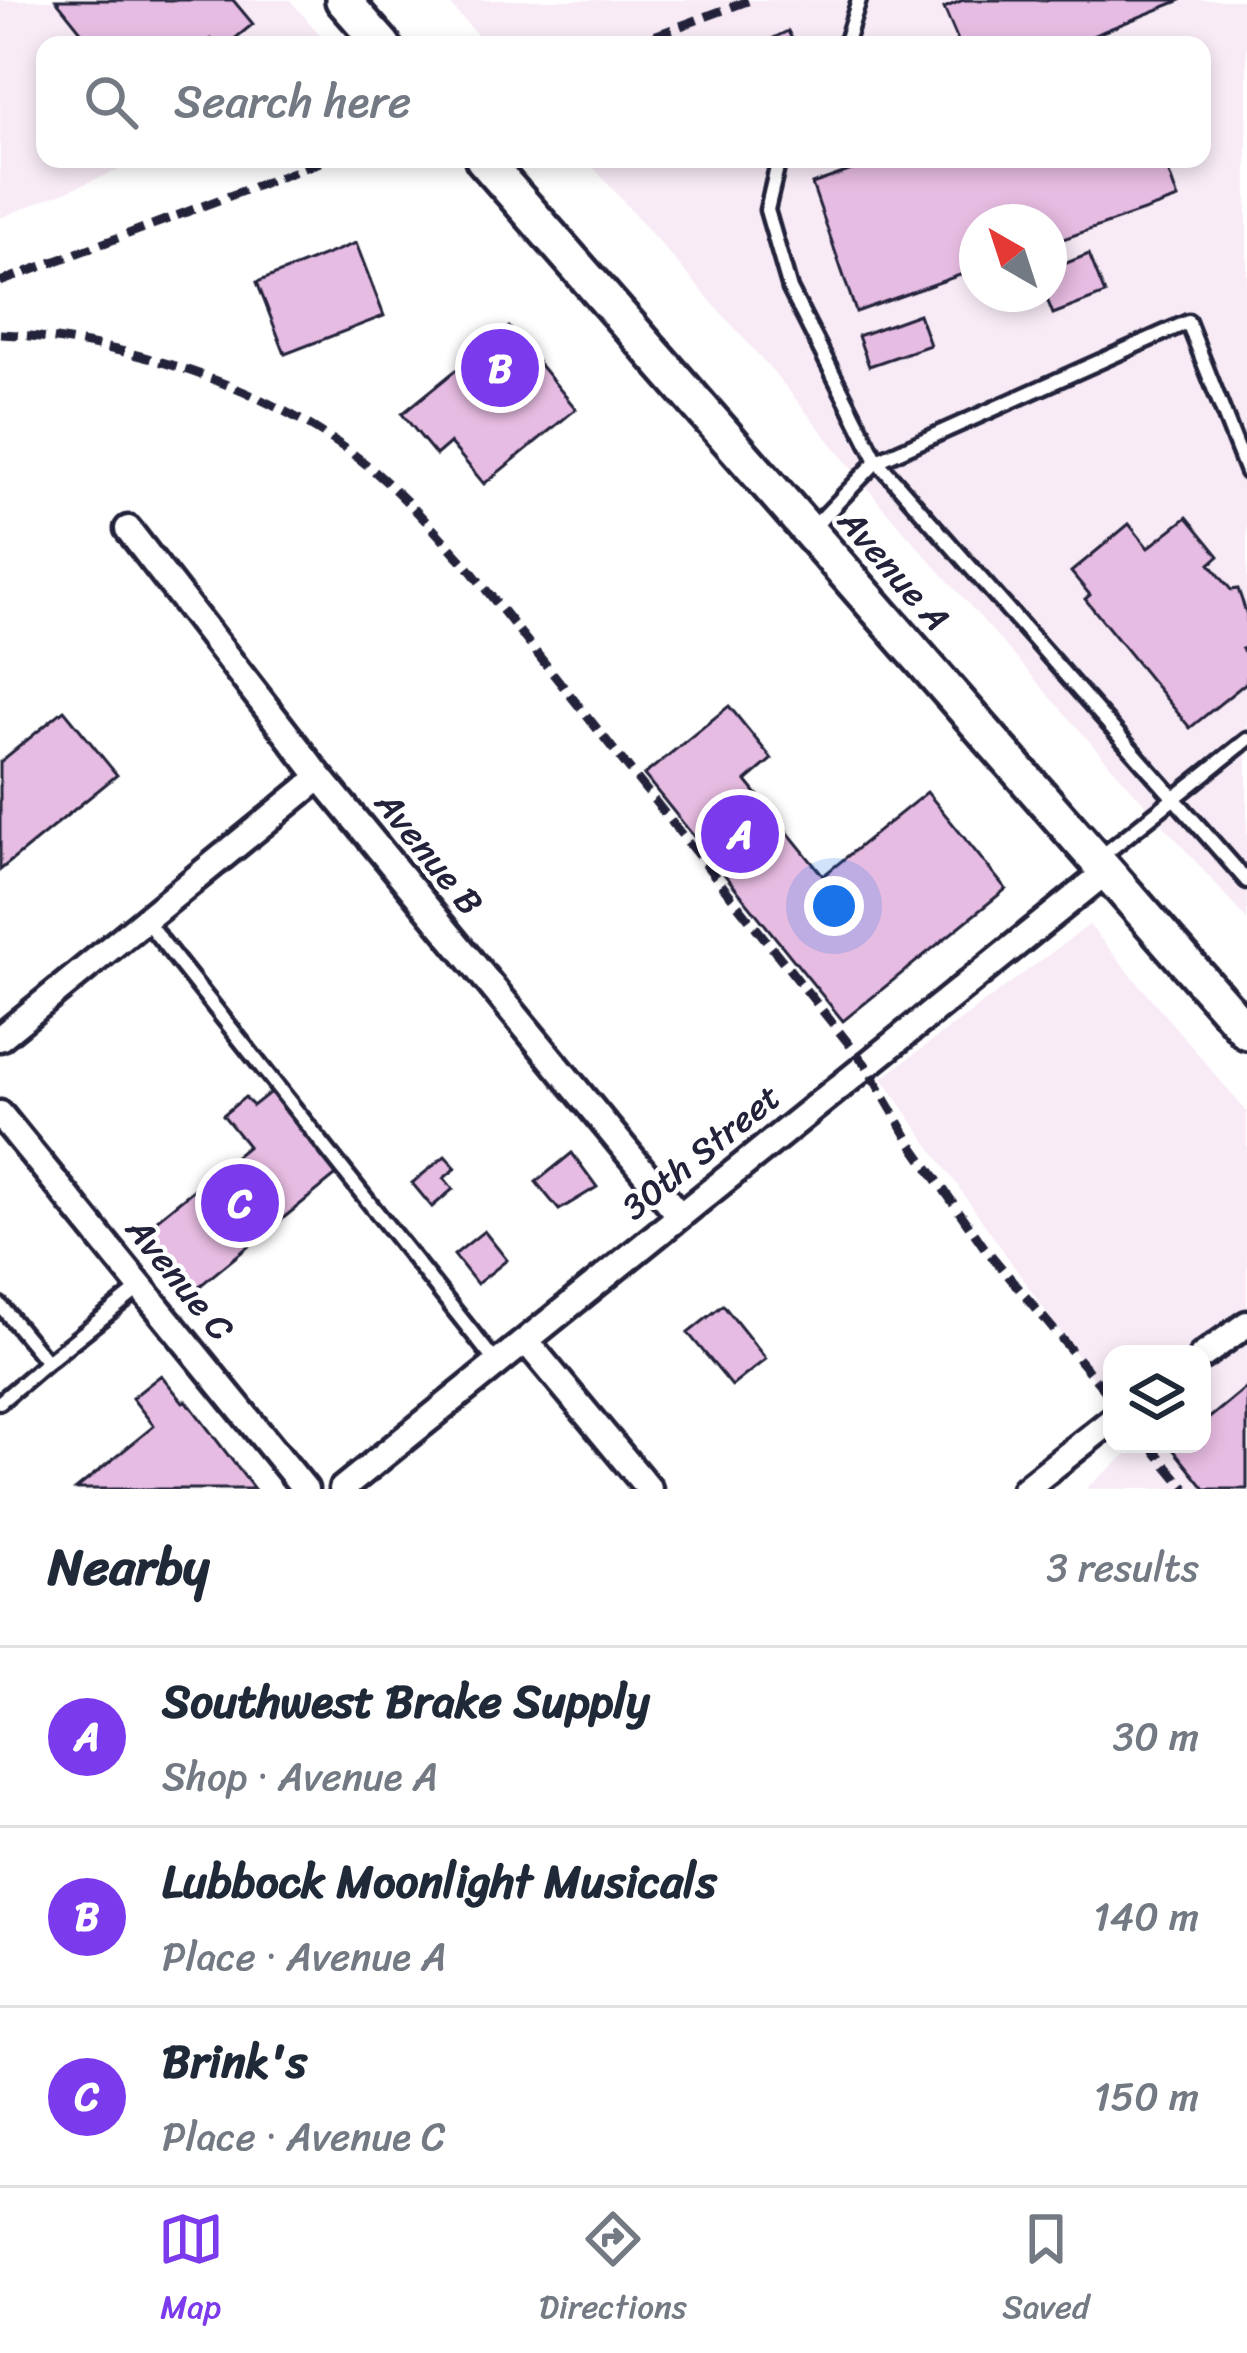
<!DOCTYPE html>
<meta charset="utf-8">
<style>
:root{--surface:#fff;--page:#f6f6f7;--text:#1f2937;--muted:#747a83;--line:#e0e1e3;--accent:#7c3aed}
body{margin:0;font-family:Sriracha,sans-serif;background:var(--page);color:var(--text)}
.controls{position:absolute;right:36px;bottom:36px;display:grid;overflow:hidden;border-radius:24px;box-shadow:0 6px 18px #0003}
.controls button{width:108px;height:108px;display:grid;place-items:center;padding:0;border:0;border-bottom:3px solid var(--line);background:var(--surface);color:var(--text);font:60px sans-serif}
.compass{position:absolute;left:959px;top:204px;width:108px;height:108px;border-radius:50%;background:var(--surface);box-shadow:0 6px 18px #0003;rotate:321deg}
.you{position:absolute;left:834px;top:906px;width:42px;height:42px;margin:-30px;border:9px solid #fff;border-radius:50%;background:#1a73e8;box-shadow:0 0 0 18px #1a73e833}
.badge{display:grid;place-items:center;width:78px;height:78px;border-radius:50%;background:var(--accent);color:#fff;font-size:39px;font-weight:700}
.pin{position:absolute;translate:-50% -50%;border:6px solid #fff;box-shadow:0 3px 12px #0006}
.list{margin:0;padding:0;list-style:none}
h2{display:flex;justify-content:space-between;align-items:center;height:156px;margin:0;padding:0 48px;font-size:51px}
h2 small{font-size:39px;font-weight:400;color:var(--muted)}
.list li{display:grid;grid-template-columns:78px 1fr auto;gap:36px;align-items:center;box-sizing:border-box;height:180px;padding:0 48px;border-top:3px solid var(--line)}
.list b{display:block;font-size:45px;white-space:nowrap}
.list p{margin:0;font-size:39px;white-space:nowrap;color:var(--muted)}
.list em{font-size:39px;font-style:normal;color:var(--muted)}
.icon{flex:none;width:66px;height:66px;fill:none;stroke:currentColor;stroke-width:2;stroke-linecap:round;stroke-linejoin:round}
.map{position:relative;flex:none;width:1247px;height:1489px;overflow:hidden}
.search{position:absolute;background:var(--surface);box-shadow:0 6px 18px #0003;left:36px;right:36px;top:36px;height:132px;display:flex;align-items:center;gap:30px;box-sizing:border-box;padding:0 42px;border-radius:24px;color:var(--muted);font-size:45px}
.sheet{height:696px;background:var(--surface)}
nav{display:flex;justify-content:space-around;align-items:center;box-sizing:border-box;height:168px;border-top:3px solid var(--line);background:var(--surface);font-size:33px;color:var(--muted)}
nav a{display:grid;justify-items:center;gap:6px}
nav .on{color:var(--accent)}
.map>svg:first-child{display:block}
</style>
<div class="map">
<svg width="1247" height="1489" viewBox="0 0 1247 1489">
<rect width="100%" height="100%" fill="#fff"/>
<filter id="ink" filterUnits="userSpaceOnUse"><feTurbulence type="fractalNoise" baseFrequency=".00833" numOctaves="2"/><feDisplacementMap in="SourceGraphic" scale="24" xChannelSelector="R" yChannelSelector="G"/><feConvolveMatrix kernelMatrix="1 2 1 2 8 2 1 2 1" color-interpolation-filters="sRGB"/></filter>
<g filter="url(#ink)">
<!-- built -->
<path fill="#f8ebf6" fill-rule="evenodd" d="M0,0H290L329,45H45V159H146L0,218Z
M446,0H1247V920L881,505L781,381L586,159H1202V45H486ZM977,222H1049V294H977Z
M1089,925L1247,1112V1489H1085L1139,1444H1202V1354H1112V1406L882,1078Z"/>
<!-- building -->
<path fill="#e7bce2" stroke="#22223b" stroke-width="3" d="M56,0H233L253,24L227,45H216L211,39L204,45H92Z
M963,0H1181L1070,45H960L944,8Z
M788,31L793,41L786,45H759Z
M883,159H1164L1178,199L1049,244V222H977V269L856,312L812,184Z
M356,243L384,316L285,354L257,282Z
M1089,254L1105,294L1053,314L1045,294H1049V270Z
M919,314L930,345L869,366L858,336Z
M509,327L576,409L484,484L450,443L436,455L402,414Z
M1187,517L1219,556L1210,564L1231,590L1238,589L1247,615V647L1242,649L1247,655V682L1190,728L1085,599L1090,595L1071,572L1129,524L1148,548Z
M729,706L772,759L746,781L823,876L927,792L1006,889L843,1021L644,775Z
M64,710L117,775L0,870V762Z
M273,1090L340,1172L190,1294L140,1233L248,1146L223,1115L245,1097L253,1106Z
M572,1153L597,1187L559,1210L536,1182Z
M445,1156L456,1168L444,1178L453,1189L432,1207L412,1183Z
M484,1231L507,1260L477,1284L454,1255Z
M723,1305L766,1359L732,1386L688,1333Z
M161,1375L183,1402L186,1400L254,1489H76L154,1426L132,1398Z
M1247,1387V1489H1205L1172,1448L1177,1444H1202V1424Z"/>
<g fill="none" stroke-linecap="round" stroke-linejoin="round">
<defs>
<path id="lane" d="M845,45L859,0
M779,159L767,210L790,289L877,461L810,531
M1247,472L1188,322L877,461L1247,881
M1098,859L1247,740
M146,921L497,1364
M0,1305L47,1362L141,1287
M0,1402L47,1362"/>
<path id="street" d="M128,529L320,777L680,1216
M0,1038L320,777
M0,1114L305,1489
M526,1341L649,1489
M1202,1356L1247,1324
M342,1489L1107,871
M1025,1489L1112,1420"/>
<path id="secondary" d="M343,0L383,45
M483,159L1247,1032"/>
</defs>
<!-- lane casing -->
<use href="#lane" stroke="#22223b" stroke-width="21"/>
<!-- street casing -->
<use href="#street" stroke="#22223b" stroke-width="33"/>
<!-- secondary casing -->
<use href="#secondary" stroke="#22223b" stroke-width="42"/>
<!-- lane -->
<use href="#lane" stroke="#fff" stroke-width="12"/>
<!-- street -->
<use href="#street" stroke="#fff" stroke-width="24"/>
<!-- secondary -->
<use href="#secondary" stroke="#fff" stroke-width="33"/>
<!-- rail -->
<path stroke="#22223b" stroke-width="9" stroke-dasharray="18 9" stroke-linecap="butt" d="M630,45L750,0
M0,282L328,159
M0,334C121,339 267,386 362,461C401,492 434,530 467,566L865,1064L911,1143L984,1247L1112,1399
M1149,1444L1186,1489"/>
</g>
</g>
<g text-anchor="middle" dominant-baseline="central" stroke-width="9" stroke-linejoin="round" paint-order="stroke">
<!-- street labels -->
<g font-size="36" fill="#22223b" stroke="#fff">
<text transform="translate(894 570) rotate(49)">Avenue A</text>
<text transform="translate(429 853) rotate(51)">Avenue B</text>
<text transform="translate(701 1152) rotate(-39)">30th Street</text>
<text transform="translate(180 1279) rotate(51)">Avenue C</text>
</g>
</g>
</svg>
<div class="controls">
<button><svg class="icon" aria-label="layers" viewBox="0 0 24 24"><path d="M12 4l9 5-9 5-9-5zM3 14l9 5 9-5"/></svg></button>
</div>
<svg class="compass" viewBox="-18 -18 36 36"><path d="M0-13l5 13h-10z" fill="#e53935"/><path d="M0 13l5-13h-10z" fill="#747a83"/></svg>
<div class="you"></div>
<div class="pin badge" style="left:740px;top:834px">A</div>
<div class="pin badge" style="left:500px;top:368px">B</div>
<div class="pin badge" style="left:240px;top:1203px">C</div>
<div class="search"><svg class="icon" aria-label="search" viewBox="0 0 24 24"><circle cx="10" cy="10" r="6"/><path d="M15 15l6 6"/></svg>Search here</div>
</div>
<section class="sheet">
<h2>Nearby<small>3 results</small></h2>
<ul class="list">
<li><span class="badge">A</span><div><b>Southwest Brake Supply</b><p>Shop · Avenue A</p></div><em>30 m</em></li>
<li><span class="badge">B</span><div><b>Lubbock Moonlight Musicals</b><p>Place · Avenue A</p></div><em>140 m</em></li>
<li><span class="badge">C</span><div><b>Brink's</b><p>Place · Avenue C</p></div><em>150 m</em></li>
</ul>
</section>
<nav>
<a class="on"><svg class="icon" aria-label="map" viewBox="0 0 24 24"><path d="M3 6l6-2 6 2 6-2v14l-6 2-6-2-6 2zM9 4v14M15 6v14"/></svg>Map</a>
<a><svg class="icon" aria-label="directions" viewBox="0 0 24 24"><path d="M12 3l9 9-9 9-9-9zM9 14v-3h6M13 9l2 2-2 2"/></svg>Directions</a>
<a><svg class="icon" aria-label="saved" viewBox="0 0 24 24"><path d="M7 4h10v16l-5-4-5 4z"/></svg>Saved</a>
</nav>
